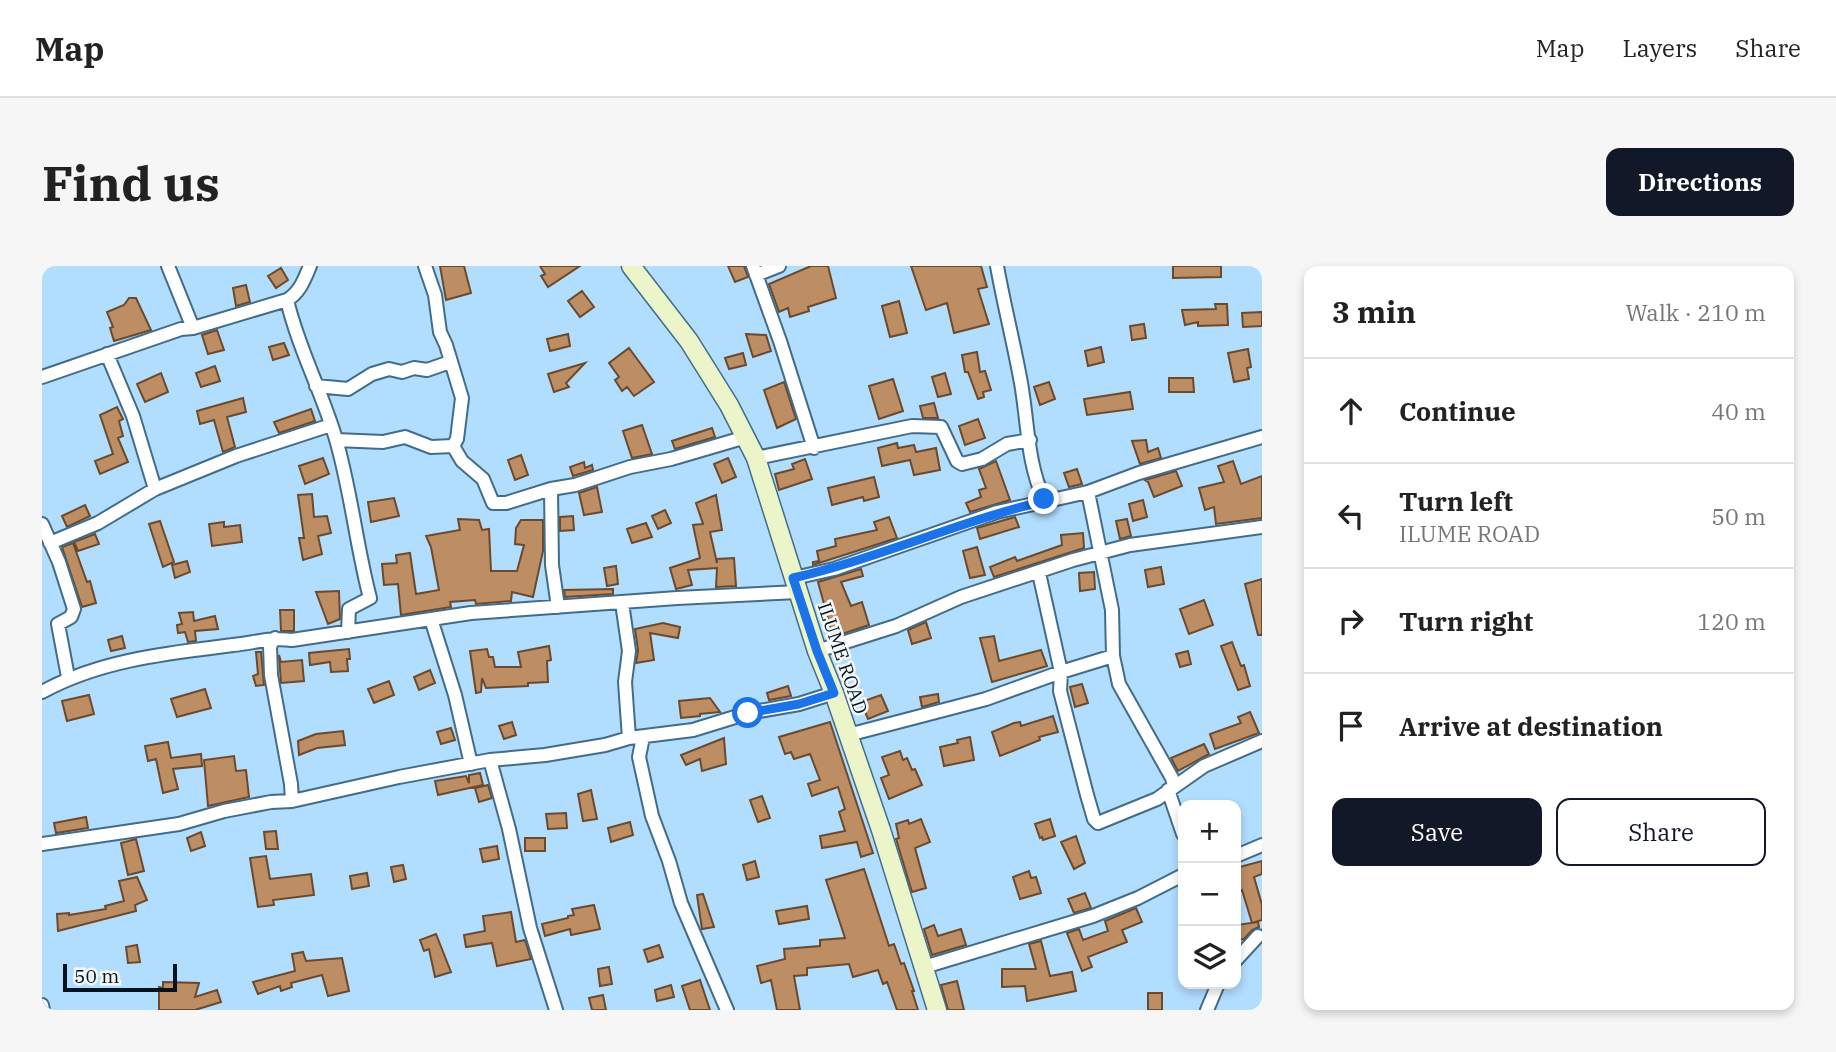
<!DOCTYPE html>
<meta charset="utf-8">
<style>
:root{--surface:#fff;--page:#f6f6f6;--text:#222;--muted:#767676;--line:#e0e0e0;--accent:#111827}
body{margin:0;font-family:"IBM Plex Serif",serif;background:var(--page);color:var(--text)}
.controls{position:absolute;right:21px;bottom:21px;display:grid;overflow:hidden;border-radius:14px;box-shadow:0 4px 10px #0003}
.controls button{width:63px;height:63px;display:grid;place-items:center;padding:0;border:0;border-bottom:2px solid var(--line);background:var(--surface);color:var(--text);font:35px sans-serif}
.scale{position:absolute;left:21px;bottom:18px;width:114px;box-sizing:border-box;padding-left:7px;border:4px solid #04131e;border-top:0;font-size:19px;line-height:24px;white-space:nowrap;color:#04131e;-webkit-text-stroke:5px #f4f8fb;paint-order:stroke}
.stop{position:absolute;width:21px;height:21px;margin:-16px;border:5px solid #1a73e8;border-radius:50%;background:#fff}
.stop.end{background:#1a73e8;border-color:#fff;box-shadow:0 2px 7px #0008}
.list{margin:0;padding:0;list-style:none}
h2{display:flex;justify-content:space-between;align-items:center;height:91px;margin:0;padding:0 28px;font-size:30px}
h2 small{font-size:23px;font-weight:400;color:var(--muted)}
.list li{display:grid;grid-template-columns:46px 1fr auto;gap:21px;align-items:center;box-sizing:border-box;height:105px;padding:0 28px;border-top:2px solid var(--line)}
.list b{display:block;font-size:26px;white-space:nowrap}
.list p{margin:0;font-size:23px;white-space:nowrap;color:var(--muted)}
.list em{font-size:23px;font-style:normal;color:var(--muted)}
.actions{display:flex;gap:14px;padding:21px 28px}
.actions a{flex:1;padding:16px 0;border:2px solid var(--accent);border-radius:14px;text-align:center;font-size:24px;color:var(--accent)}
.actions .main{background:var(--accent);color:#fff}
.icon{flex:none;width:38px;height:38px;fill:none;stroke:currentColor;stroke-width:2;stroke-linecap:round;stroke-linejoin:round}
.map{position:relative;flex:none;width:1220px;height:744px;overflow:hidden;border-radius:14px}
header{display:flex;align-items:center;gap:42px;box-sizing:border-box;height:98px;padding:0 35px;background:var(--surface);border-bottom:2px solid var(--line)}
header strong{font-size:33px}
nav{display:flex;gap:38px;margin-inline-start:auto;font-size:24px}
.intro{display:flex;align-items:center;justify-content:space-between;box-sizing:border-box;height:168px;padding:0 42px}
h1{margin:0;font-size:49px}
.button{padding:18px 32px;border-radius:14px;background:var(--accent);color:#fff;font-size:24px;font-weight:700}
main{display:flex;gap:42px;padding:0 42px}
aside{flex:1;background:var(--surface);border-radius:14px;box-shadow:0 4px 10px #0003}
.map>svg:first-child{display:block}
</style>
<header>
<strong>Map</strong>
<nav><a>Map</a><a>Layers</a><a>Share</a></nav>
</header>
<div class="intro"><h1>Find us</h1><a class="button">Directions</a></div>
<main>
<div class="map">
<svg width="1220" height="744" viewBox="0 0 1220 744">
<rect width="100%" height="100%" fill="#b1ddfe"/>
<!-- building -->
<path fill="#bd8d64" stroke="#6c492b" stroke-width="2" d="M398,0H422L429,27L404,34Z
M498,0H538L506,21L499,10L503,8Z
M686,0H702L706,11L693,16Z
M769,0H786L794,32L766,41L767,45L748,51L746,42L737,46L727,18Z
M869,0H939L945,21L936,23L947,58L912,67L905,37L884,44Z
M1131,0H1179V11L1131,12Z
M239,2L246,14L234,22L226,10Z
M204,19L208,36L194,40L191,22Z
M540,25L552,41L538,51L526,35Z
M87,32H94L109,64L72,75L68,62L71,61L65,46L82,39Z
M857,35L865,67L848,71L840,40Z
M1173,38H1185L1186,59L1156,60V56L1143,59L1140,44L1174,43Z
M1220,46V60L1201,61L1200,47Z
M1102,58L1104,72L1090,74L1088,60Z
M175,64L182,84L166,88L160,69Z
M526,68L528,80L508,85L505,73Z
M704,68L724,69L729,85L711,91Z
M242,77L247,89L231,94L227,81Z
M1059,81L1062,96L1046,100L1043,85Z
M587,82L612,116L592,130L585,121L580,125L573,114L577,111L567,97Z
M1206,83L1209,101L1205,102L1207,113L1192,116L1186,87Z
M935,86L938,106L943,105L949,124L941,126L942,131L936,133L926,106H923L920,89Z
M701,87L704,99L687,103L683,92Z
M543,97L524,117L527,121L512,126L506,108Z
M173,100L178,115L159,121L154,107Z
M119,107L126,126L103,136L95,118Z
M903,107L909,128L896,131L890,111Z
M1127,112H1151L1152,126H1127Z
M851,113L861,145L837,153L827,120Z
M742,116L754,153L735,162L722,124Z
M1007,116L1013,133L998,139L992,121Z
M1088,126L1091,143L1045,149L1042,133Z
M201,132L204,146L185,151L193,181L181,186L172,154L158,158L155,145Z
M892,137L896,152H881L878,140Z
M75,141L81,153L77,155L81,170L76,172L86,196L58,208L53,195L71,188L58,149Z
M269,143L273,155L237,167L232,156Z
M936,153L943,172L923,179L917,160Z
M600,159L610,188L590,192L581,165Z
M670,162L673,171L633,183L630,175Z
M1104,174L1106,186L1116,182L1119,192L1098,198L1090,175Z
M855,177L856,182L872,179L874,186L894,182L898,204L872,209L868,194L840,200L836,182Z
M479,189L486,209L473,214L466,194Z
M281,192L287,208L263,218L257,200Z
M686,192L694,211L680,217L672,198Z
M763,193L770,213L737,224L733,208L752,203L750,198Z
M954,195L968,234L928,246L924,237L939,231L937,224L944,222L937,203Z
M1191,195L1199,218L1220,210V252L1174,258L1172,241L1163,244L1157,222L1182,216L1176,200Z
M542,196L543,202L550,199L551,204L531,210L528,201Z
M1035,203L1040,218L1027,221L1022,207Z
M1134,205L1140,220L1112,231L1106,216L1103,214Z
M832,211L837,231L822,235L821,231L790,239L786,222Z
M555,221L560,246L542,249L537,227Z
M270,228L272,251L285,250L289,267L276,270L280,288L261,294L257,272H262L256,229Z
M674,229L680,264L668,266L675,297V293L692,292L694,320L674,321L675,302L646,304L650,319L634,323L628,302L658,292L651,259L661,258L654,237Z
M352,232L357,250L329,256L326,236Z
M1101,234L1105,251L1091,255L1087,238Z
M43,239L48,250L25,261L20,250Z
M623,244L629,257L616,263L610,250Z
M531,250L532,264L518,265V251Z
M847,251L855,272L771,299V296L777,295L775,285L794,280L793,273L835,264L832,256Z
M973,251L977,261L938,273L935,262Z
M416,253L437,254L440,264L447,263L449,305H475L482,279L473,278L474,262L479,254H501V285L491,331L470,326L469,335L434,338L433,334L408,336L409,341L359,349L356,318L342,319L340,298L355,297L354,289L368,287L374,328L397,324L389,281L384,270L418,264Z
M1085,253L1089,270L1078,273L1074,255Z
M118,255L132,296L121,301L107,258Z
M182,256V261L198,259L200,276L170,280L167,258Z
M604,257L610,271L590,277L585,263Z
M1041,267L1042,282L952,311L948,301L973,291L975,295L1020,279L1019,269Z
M53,268L57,278L36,285L32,276Z
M31,277L45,316L48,315L54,337L40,341L20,281Z
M935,281L943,309L928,312L921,285Z
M145,295L148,306L133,312L130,299Z
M574,300L576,318L565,320L562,302Z
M1119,301L1122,318L1106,321L1103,304Z
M819,303L821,310L799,316L809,340L820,336L827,359L791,371L776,316Z
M1052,306L1053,323L1038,325L1037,307Z
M1220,313V369H1216L1203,318Z
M571,323V328L523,331L522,324Z
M297,325L298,353L286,358L274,326Z
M1162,334L1171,359L1147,368L1138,343Z
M238,344H252V365H239Z
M151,346L152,355L173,350L176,363L153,365L154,375L146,376L143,366L136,367L135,359L140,358L137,347Z
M884,356L889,372L870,378L866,364Z
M621,357L638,361L636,372L608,367L612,394L594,397L596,384L593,363Z
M80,370L83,382L69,385L66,374Z
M952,370L957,395L999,384L1005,400L950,416L938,372Z
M1190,376L1199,400L1202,399L1208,420L1196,424L1179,380Z
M507,380L509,394L505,395L506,416L486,417V420L444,422L440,412L439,426L434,427L428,385L445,383L447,391H451L453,401H479L476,386Z
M307,383L308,393H305L306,405L289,406L288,396L268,399L267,387Z
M1146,385L1149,398L1138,401L1134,388Z
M214,386H219L222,419L214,420L211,410L216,408Z
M237,389L239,396L260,394L262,415L239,417Z
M388,404L393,417L377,424L372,411Z
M347,415L352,429L332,437L326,423Z
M1040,418L1046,437L1033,441L1028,421Z
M746,420L749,430L727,434L725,427Z
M163,423L169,442L135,451L129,433Z
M896,428L897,436L880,441L878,431Z
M47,429L52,448L25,455L20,435Z
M839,429L846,445L826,453L819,436Z
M668,432L678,446L658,448V450L639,452L637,435Z
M1208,446L1217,467L1173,483L1168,468L1199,457L1196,451Z
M1011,450L1016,466L997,471L998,474L958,490L950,466L972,457L978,456L979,460Z
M470,456L474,469L462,473L457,460Z
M788,456L831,587L819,591L815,576L780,582L778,570L803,565L797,546L803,543L796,521L770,530L766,518L778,514L768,488L752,493L749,486L743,488L737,471Z
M409,462L413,474L399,478L395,466Z
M301,465L303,479L275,482L257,489L256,475L274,468Z
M928,471L932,494L902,500L898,481L916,477L915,474Z
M682,472L684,498L660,505L658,493L644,499L639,489Z
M126,476L129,492L159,488L160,500L131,503L136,523L121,527L114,493L106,495L103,480Z
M1162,478L1167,488L1136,505L1129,492Z
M858,485L861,494L865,492L870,504L873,503L880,519L847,533L839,512L847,509L840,491Z
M192,490L194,505L204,504L207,531L166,540L162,494Z
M438,507L441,519L396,529L393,515L424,510L427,517V509Z
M446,519L450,532L437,536L433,522Z
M549,524L555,553L541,555L536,528Z
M720,530L728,552L716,556L708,534Z
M524,547L525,562L506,563L504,548Z
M44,551L46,562L14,567L12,557Z
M879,553L888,576L873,582L884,622L870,626L854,573L857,572L854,558L866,554L867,558Z
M1008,553L1013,570L1001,574L1000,571L998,572L993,558Z
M588,556L591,569L569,576L566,562Z
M234,565L236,583H224L222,566Z
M159,566L163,580L149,585L145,572Z
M1034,570L1043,597L1032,603L1019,576Z
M483,572H503V585H483Z
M94,573L102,605L86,609L79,577Z
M455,580L457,593L441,596L438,583Z
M224,590L228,613L269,608L272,629L231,634L232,639L216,641L208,592Z
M713,595L717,611L705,614L701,599Z
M1220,595V608L1212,611L1220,639V654L1210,657L1200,624L1194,626V602Z
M361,599L364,613L352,616L349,601Z
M822,603L847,680L852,678L859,698L862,697L872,725H870L876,744H855L845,716L841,718L836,704L811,711L807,698L765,702V709L752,710L758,744H735L729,714L719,717L715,700L743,693L742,683L778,680V674L803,672L784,614Z
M987,605L989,612L994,611L999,627L978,633L971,611Z
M325,607L327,620L310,623L308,610Z
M95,611L105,634L93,639L94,645L16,665L15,648L27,647V649L64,643L63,640L82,635L77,615Z
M1043,627L1049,642L1032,647L1026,633Z
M661,628L672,661L660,663L655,629Z
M552,639L558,663L529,669L528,663L503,670L500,658L526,652V650L532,649L530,643Z
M765,640L767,653L737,658L734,645Z
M1094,642L1100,656L1080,664L1085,676L1046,691L1050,701L1040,705L1025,667L1037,663L1041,674L1066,665L1063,655Z
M469,646L474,676L483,674L489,693L455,700L450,677L424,681L422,669L443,665L441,650Z
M1216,656L1217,661L1210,664L1202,673L1194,674V659Z
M892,659L896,670L919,663L924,679L890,689L882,663Z
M394,668L409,706L393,711L387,683L382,685L378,674Z
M999,675L1008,710L1030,706L1034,725L985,735L983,720L960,721V703H994L987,678Z
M95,679L98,696L86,697L84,681Z
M617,679L621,691L606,696L602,684Z
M261,686L264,695L300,692L307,725L286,730L280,709L249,717L250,721L239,725L238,720L216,728L211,716L253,705L250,688Z
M567,701L570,718L558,720L556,703Z
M658,714L668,744H648L640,720Z
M915,715L922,744H906L899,719Z
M121,716L157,717L153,731L175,724L179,736L153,744H117V721L121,722Z
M629,719L632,731L615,735L613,724Z
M1106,727H1120V744H1106Z
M561,729L564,744H550L547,732Z"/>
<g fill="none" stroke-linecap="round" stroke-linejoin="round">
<defs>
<path id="street" d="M126,0L151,62
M383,0L393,29L398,66L404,79L420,132L415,173L411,180L420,195L441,213L451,237H464L509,223L533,219L588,201L629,193L704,171
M711,0L738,75L772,182
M955,0C962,39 972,78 979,117C986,156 985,197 1002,233L1007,234
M714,9L737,0
M245,34C256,81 279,124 293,170C309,223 314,279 328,332L307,343L306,366
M65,88L91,150L113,223
M0,111L139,63L151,62L245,34C258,26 262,14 268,0
M274,120L306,123L330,108L347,103L360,106L372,102L385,104L408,96
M294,174L341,176L363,171L389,181L411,180
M714,192L870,160L899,161L915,195L920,198L940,193L965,178L988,174
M509,223L510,299L516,341
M1046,226L1070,344L1071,390L1077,418L1130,512L1132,520
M0,258L17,296L32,343L29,351L16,358L26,411
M8,277L56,257L113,223L194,190L289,159
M997,307L1019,406L1018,425L1045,529L1052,553L1056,557L1115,533L1162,500L1220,475
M752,312L792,303L955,246L1046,226L1097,207L1220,171
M580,337L587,385L583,416L587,472
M389,353L413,429L429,498
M233,372L228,380L229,409L249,518L250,535
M775,385L854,360L919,331L1031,294L1088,279L1220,261
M0,426C58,394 126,387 191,379C212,377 229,371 250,374L429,347L635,332L756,326
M806,469L944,433L1019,406L1071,390
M601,471L597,491L610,550L627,595L639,637L685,744
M448,494L467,563L488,662L514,744
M1126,524L1141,568
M0,578L137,558L182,545L229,536L250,535L357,511L448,494L503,489L563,479L587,472L651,464L706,447L757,438L792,427
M1194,590L1220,579
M1194,694L1216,670
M882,701L1051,650L1096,632L1141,609
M0,739L1,744
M1165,744L1176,718"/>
<path id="secondary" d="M589,0L647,75L687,139L714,192L775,385L792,427L839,564L895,744"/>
</defs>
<!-- street casing -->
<use href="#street" stroke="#436c89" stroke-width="16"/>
<!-- secondary casing -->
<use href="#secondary" stroke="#436c89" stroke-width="21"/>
<!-- street -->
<use href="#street" stroke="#fff" stroke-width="12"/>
<!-- secondary -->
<use href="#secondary" stroke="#ecf5ca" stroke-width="18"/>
</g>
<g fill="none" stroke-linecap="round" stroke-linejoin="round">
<!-- route -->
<path stroke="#1a73e8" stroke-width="9" d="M706,447L757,438L792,427L775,385L751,312C838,292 920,254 1007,234L1002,233"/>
</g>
<g text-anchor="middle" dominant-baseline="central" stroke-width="5" stroke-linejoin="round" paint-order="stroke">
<!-- street labels -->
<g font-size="19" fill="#04131e" stroke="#f4f8fb">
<text transform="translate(801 392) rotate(71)">ILUME ROAD</text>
</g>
</g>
</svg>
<div class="controls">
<button>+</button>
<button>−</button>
<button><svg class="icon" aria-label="layers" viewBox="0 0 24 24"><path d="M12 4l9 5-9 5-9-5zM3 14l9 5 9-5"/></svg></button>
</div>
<div class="scale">50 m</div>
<div class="stop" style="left:706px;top:447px"></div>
<div class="stop end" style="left:1002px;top:233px"></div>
</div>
<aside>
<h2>3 min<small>Walk · 210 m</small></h2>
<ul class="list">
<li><svg class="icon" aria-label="ahead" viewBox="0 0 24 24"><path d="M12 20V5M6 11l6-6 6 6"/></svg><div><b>Continue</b></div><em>40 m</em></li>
<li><svg class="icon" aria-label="left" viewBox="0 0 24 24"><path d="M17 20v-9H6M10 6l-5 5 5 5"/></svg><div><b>Turn left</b><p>ILUME ROAD</p></div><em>50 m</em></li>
<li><svg class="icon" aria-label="right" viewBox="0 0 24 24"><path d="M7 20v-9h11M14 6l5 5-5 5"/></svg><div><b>Turn right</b></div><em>120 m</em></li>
<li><svg class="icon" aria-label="arrive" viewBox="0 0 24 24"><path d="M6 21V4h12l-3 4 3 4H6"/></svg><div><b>Arrive at destination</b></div></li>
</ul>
<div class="actions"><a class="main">Save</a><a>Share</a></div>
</aside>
</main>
